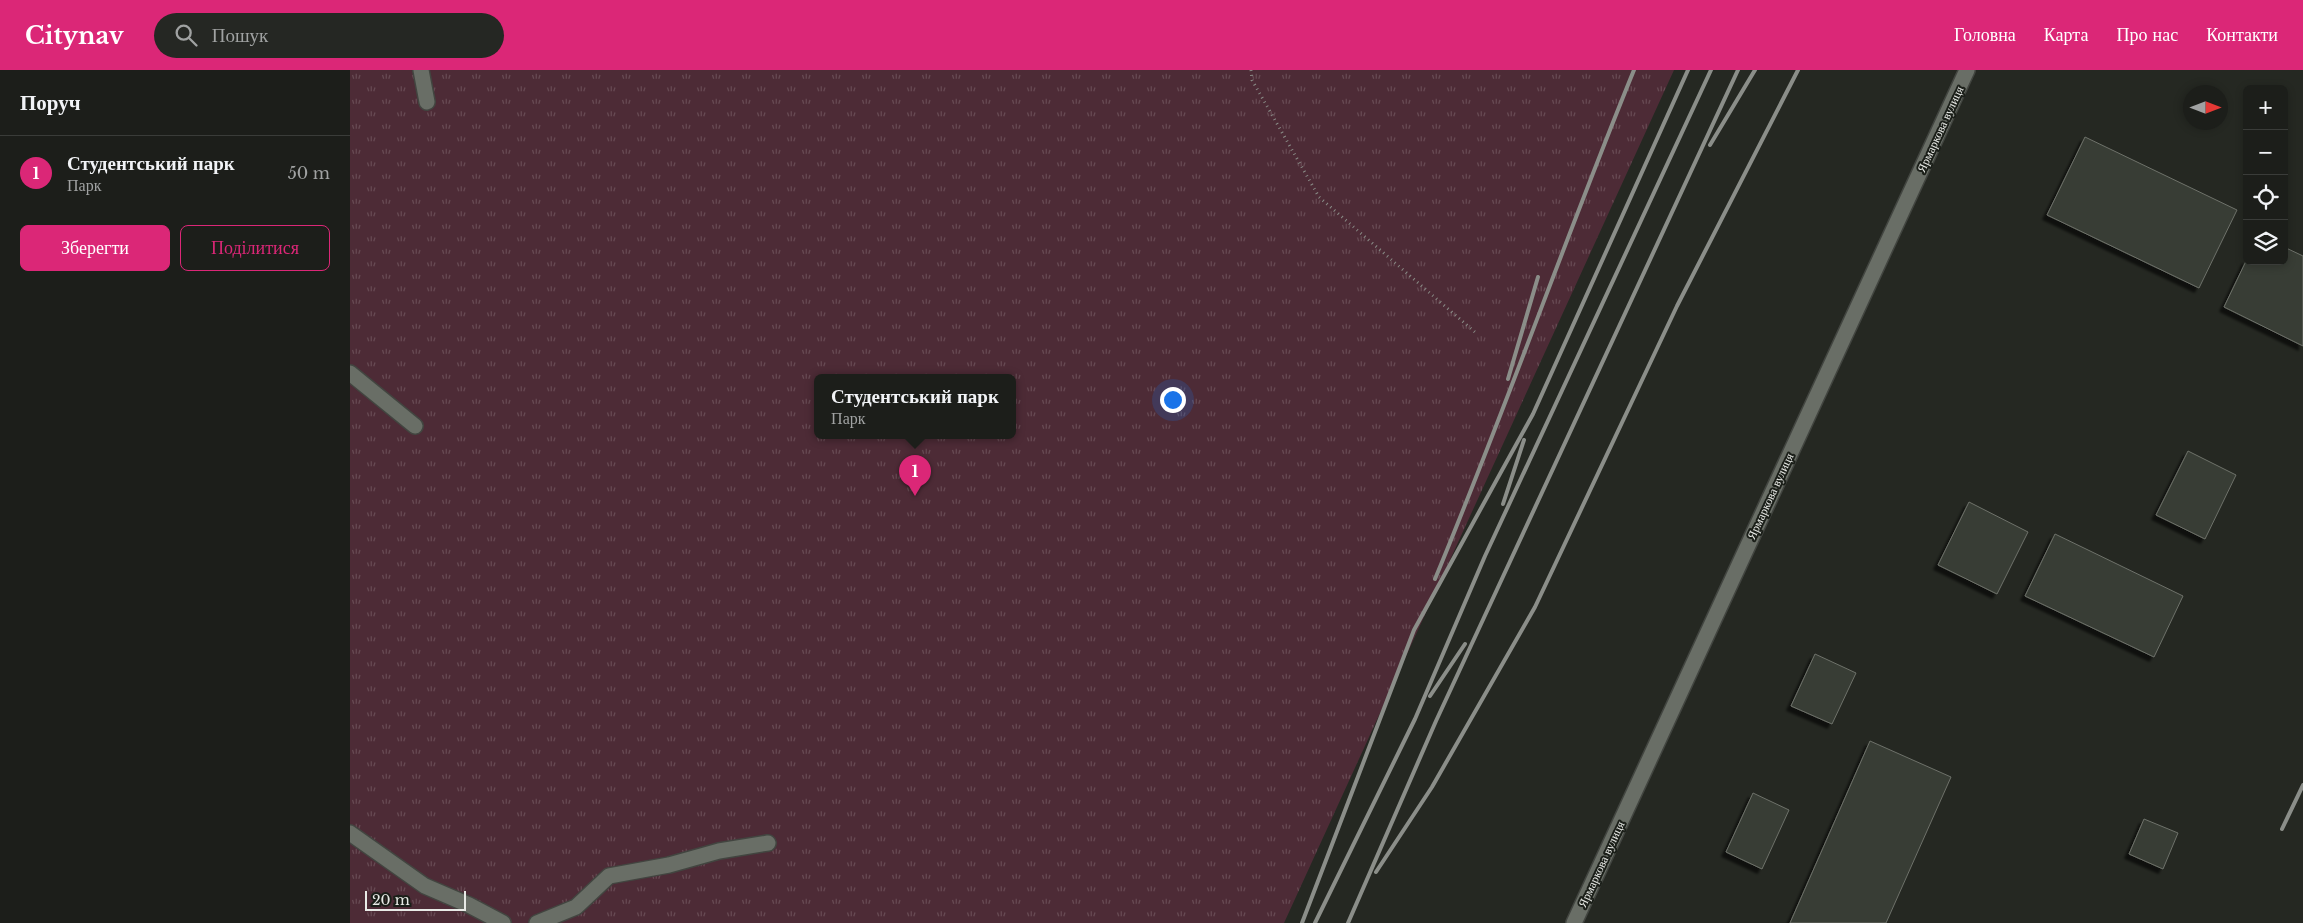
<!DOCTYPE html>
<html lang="uk">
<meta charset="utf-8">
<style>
:root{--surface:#1c1e1a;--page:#252723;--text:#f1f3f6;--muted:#a0a2a2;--line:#3a3c39;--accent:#db2777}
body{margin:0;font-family:"Libre Baskerville",serif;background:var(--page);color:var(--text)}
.controls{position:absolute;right:15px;top:15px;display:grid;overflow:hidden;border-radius:8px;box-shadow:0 2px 8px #0003}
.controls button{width:45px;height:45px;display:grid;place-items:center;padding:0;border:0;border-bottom:1px solid var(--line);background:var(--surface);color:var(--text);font:25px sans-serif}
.compass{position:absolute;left:1833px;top:15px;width:45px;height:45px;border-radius:50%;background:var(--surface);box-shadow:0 2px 8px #0003;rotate:90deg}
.scale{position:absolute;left:15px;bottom:12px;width:101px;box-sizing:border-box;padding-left:5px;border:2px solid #e8eae6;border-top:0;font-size:14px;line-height:18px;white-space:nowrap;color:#e8eae6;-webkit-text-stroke:4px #1b1f19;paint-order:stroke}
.you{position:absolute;left:822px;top:329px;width:18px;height:18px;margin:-12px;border:4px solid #fff;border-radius:50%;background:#1a73e8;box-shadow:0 0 0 8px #1a73e833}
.badge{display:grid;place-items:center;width:32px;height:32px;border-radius:50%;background:var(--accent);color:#fff;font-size:16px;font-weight:700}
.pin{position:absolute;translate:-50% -41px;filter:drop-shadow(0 1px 2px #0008)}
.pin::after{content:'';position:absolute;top:26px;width:18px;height:15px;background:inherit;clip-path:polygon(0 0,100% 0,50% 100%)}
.popup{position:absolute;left:464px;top:304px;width:202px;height:65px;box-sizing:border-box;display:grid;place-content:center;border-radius:8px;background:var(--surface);filter:drop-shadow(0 1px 4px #0005);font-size:16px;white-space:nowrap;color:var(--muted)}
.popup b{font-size:19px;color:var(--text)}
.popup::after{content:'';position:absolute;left:50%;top:100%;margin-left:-10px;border:10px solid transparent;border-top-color:var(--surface)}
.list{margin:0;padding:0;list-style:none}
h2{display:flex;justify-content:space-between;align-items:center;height:65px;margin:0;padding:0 20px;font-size:21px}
h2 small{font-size:16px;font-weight:400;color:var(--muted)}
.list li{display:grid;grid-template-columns:32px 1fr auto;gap:15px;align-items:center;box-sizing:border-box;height:75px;padding:0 20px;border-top:1px solid var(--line)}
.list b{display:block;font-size:19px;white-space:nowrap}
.list p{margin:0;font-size:16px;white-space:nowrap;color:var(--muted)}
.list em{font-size:16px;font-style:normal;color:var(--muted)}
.actions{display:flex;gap:10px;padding:15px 20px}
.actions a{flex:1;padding:11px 0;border:1px solid var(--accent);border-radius:8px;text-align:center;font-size:18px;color:var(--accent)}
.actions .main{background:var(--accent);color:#fff}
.icon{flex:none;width:28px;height:28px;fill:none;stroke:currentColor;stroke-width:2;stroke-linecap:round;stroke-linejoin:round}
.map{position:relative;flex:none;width:1953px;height:853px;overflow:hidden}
header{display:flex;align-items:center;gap:30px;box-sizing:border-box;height:70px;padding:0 25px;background:var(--accent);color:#fff}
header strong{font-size:24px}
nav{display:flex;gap:28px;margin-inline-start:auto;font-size:18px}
.search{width:350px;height:45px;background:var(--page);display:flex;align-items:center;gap:12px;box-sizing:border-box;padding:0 18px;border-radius:28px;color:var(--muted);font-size:19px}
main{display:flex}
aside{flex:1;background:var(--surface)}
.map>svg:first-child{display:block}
</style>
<header>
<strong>Citynav</strong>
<div class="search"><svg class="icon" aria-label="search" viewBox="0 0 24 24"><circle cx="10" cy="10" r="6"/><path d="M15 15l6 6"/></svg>Пошук</div>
<nav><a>Головна</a><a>Карта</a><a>Про нас</a><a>Контакти</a></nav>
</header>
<main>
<aside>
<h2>Поруч<small></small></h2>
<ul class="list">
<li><span class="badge">1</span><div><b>Студентський парк</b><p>Парк</p></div><em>50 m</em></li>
</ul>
<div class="actions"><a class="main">Зберегти</a><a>Поділитися</a></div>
</aside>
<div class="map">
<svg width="1953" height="853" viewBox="0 0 1953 853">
<defs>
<pattern id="park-tufts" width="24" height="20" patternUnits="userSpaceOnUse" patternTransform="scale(1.25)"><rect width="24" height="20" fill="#4d2b36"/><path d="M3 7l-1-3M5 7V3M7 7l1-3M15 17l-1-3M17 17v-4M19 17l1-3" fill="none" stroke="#674a53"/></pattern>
<filter id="shadow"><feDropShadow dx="-4.5" dy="4.5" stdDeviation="1" flood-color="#0009"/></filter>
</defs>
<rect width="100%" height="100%" fill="#252822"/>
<!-- park -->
<path fill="url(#park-tufts)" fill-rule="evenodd" d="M0,0H1324L934,853H0ZM468,307H662V365H468Z"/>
<!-- building -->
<path fill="#383c35" stroke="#6e726a" filter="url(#shadow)" d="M1735,67L1887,140L1849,218L1697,145Z
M1934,177L1953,186V276L1874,237L1897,189V191H1934Z
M1838,381L1886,405L1855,469L1806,445Z
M1619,432L1678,462L1647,524L1588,495Z
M1705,464L1833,526L1804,587L1675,526Z
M1465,584L1506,603L1482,654L1441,636Z
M1520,671L1601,707L1536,853H1440Z
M1403,723L1439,740L1412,799L1376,782Z
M1794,749L1828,763L1813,799L1779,784Z"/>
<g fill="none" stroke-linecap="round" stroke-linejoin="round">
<defs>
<path id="minor" d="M71,0L77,32
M0,303L65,356
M0,763L75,816L119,835L153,853
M187,853L226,837L259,806L319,795L369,781L418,773
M1224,853L1617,0"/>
</defs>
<!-- minor casing -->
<use href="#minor" stroke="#424540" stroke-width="18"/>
<!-- path -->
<path stroke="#898b86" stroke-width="3" stroke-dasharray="1 4" stroke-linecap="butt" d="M901,0L902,10L969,127L1126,263"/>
<!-- minor -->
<use href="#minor" stroke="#696e66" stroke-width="15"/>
<!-- rail -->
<path stroke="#8b8e89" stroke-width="4" d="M1360,75L1405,0
M1158,309L1188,207
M1153,434L1174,370
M1085,509C1155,341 1215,169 1284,0
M1080,626L1115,574
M1932,759L1953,715
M1026,802L1082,717L1185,537L1327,236L1448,0
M952,853L1064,560L1183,344L1338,0
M965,853L1065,649L1135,486L1361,0
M998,853L1086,651L1388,0"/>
</g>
<g text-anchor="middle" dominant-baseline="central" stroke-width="4" stroke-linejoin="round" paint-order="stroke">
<!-- street labels -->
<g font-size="12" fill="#e8eae6" stroke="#1b1f19">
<text transform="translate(1590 59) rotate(-65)">Ярмаркова вулиця</text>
<text transform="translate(1420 426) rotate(-65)">Ярмаркова вулиця</text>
<text transform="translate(1251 794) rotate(-65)">Ярмаркова вулиця</text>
</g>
</g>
</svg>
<div class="controls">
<button>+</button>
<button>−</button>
<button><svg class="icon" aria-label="locate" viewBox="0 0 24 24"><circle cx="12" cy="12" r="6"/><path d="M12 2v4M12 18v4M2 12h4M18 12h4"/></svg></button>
<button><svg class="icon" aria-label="layers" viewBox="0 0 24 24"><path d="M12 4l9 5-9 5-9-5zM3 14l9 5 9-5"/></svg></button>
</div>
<svg class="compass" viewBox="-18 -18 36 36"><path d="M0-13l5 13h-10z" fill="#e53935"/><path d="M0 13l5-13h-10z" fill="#a0a2a2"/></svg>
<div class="scale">20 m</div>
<div class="you"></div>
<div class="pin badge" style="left:565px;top:426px">1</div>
<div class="popup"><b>Студентський парк</b>Парк</div>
</div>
</main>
